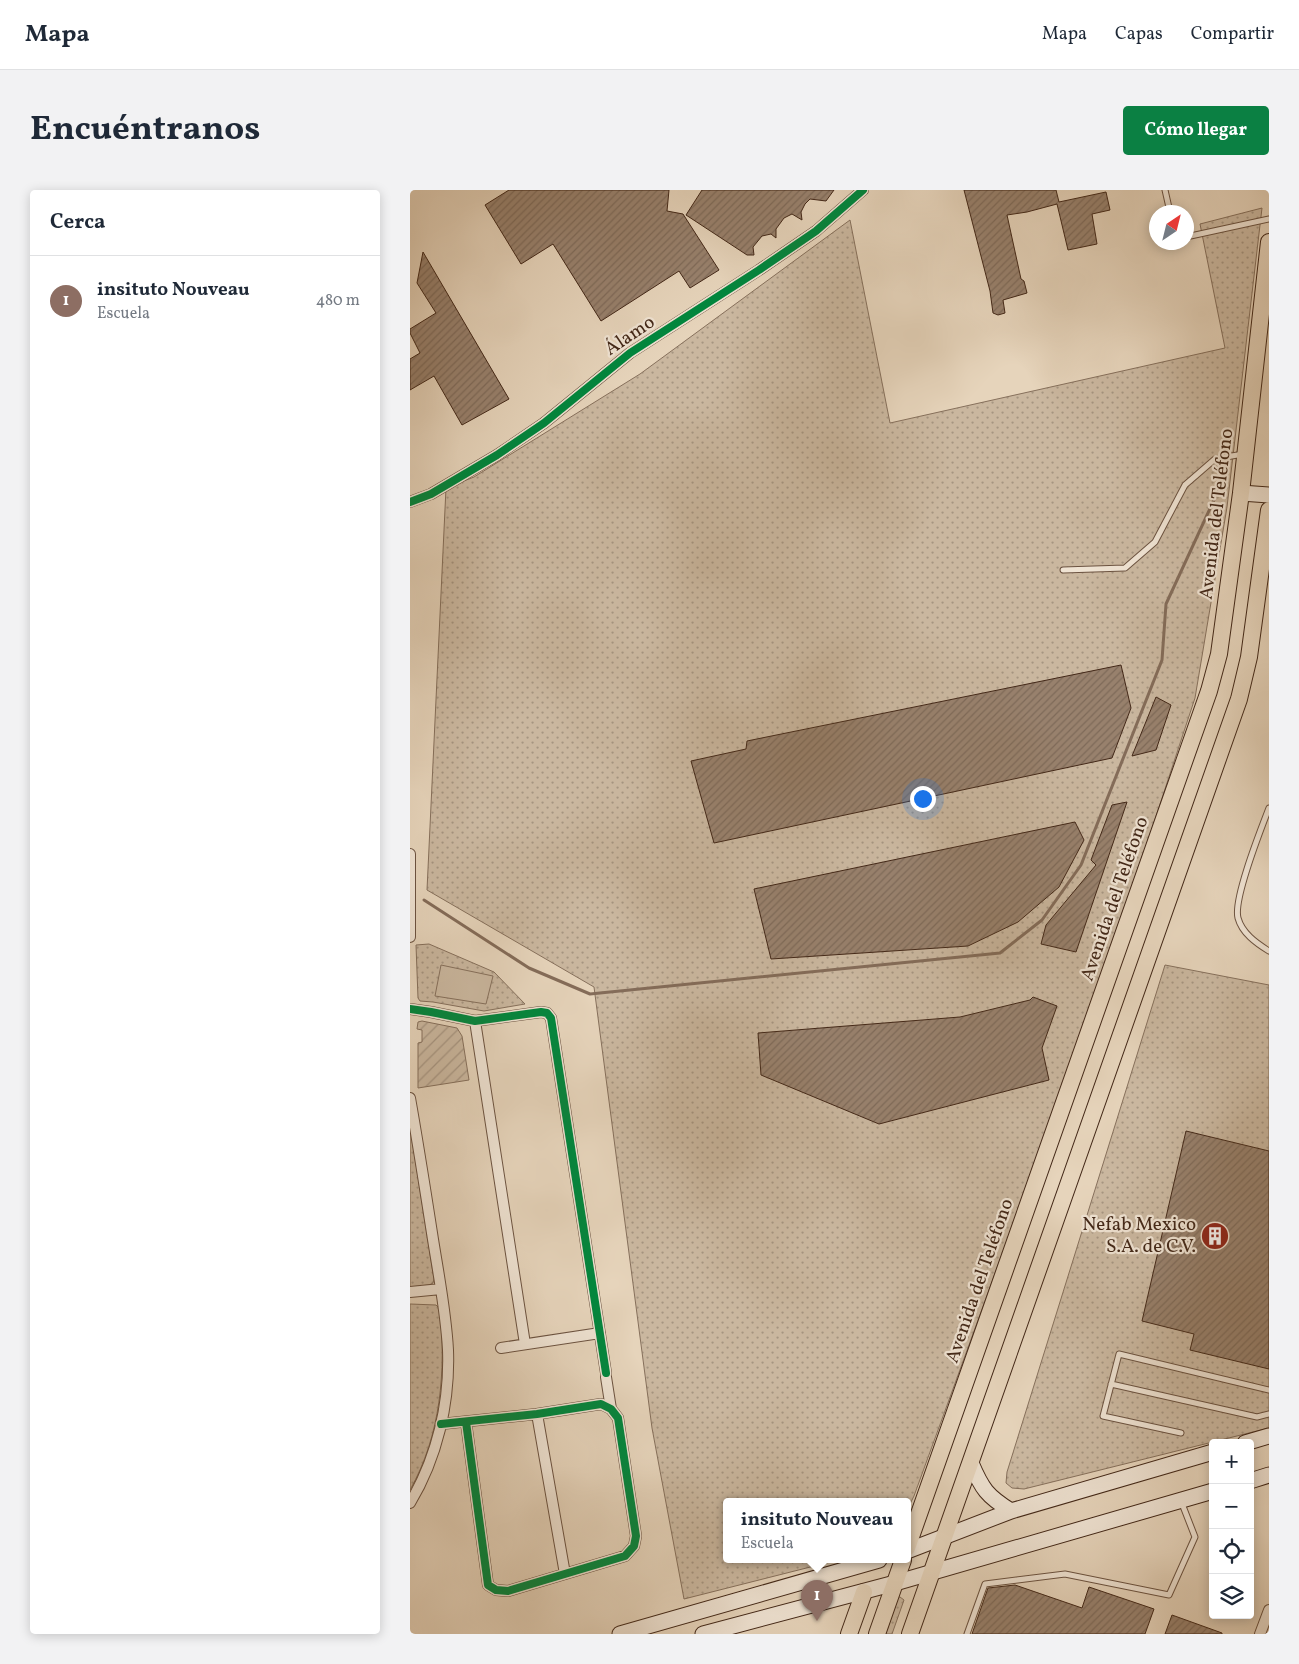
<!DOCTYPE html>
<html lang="es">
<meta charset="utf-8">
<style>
:root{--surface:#fff;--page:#f2f2f3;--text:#1f2937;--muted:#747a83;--line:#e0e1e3;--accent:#0b8043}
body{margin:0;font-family:Vollkorn,serif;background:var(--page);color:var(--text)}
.controls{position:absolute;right:15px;bottom:15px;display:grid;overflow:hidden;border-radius:5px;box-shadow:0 2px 12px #0003}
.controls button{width:45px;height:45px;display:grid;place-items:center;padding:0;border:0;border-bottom:1px solid var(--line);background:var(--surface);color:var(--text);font:25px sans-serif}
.compass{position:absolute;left:739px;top:15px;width:45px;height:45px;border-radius:50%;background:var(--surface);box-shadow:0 2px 12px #0003;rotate:35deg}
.you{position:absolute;left:512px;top:608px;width:18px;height:18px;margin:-12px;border:4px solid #fff;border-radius:50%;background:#1a73e8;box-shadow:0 0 0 8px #1a73e833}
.badge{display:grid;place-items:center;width:32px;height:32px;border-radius:50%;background:var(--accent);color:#fff;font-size:16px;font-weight:700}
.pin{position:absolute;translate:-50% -41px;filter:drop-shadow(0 1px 2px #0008)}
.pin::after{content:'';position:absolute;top:26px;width:18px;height:15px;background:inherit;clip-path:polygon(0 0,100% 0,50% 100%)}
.popup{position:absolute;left:313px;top:1308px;width:188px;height:65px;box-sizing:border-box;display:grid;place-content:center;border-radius:5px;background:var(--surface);filter:drop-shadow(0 1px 4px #0005);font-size:16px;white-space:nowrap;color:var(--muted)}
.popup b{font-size:19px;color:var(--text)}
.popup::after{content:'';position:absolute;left:50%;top:100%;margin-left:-10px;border:10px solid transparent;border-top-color:var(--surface)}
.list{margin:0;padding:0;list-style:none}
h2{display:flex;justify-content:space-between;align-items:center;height:65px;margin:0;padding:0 20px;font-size:21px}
h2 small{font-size:16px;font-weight:400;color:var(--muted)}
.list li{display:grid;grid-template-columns:32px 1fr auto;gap:15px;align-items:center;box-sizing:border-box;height:90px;padding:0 20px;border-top:1px solid var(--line)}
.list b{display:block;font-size:19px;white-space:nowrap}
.list p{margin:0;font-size:16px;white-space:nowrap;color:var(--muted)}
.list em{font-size:16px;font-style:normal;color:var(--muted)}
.icon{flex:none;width:28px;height:28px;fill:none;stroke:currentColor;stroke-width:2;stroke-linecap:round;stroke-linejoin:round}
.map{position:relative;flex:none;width:859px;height:1444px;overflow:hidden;border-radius:5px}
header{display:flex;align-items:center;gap:30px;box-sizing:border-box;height:70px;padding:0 25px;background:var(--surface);border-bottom:1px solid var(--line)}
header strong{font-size:24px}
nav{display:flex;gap:28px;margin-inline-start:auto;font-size:18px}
.intro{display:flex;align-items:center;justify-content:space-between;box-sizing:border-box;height:120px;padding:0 30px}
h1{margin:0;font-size:35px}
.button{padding:12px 22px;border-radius:5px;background:var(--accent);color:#fff;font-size:18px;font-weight:700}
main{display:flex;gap:30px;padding:0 30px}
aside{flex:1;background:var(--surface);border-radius:5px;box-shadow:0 2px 12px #0003}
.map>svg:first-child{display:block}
</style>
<header>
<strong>Mapa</strong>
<nav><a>Mapa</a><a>Capas</a><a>Compartir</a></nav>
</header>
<div class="intro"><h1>Encuéntranos</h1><a class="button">Cómo llegar</a></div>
<main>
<aside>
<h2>Cerca<small></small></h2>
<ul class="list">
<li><span class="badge" style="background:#8d6e63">1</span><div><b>insituto Nouveau</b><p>Escuela</p></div><em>480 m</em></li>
</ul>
</aside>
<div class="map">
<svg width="859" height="1444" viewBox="0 0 859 1444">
<defs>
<pattern id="grass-dots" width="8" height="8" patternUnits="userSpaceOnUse" patternTransform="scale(1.25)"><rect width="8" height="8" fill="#cab79f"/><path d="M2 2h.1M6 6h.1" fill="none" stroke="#a69581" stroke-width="1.8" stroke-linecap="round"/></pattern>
<pattern id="garden-furrows" width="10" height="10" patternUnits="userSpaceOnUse" patternTransform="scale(1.25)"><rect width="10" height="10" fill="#cab79f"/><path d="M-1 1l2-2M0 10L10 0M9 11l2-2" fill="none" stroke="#a69581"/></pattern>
<pattern id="building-hatch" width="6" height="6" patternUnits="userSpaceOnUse" patternTransform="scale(1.25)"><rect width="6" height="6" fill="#98816d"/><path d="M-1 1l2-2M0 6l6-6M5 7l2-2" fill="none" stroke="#7e6a59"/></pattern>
</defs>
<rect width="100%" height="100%" fill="#e6d4bb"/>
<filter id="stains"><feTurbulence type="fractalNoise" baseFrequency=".004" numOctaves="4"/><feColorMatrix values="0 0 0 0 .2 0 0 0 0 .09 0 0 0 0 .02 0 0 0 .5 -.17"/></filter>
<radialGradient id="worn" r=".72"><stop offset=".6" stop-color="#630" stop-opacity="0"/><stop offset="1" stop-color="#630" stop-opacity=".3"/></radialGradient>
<!-- grass -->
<path fill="url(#grass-dots)" stroke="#86705c" d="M852,18L817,317L785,508L693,787L504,1306L497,1320V1312H317V1370H428L274,1409L242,1238L184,797L17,700L36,298L64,287L230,184L440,30L480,233L815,158L790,34Z
M19,754L84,782L115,814L74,821L23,812L10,811L8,808L6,755Z
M755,775L859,795V1238L614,1299L602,1298L596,1293L597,1282Z
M0,936L24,1089L23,1093L19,1095L0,1097Z
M0,1114L26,1115L30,1119C36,1181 31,1245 0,1300Z
M486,1407H490L494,1410L482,1444H473Z"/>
<!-- garden -->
<path fill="url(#garden-furrows)" stroke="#86705c" d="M12,831L47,838L52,846L59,890L8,898V853L12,852V840L7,839L8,832Z"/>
<!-- pitch -->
<path fill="#cab79f" stroke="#86705c" d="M31,775L83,786L76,814L25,806Z"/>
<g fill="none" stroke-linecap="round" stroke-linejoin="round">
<!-- stream -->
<path stroke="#846c59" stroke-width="3" d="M14,710L119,778L180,804L590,763L632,730L671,675L752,470L756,414L809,299"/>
</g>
<!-- building -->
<path fill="url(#building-hatch)" stroke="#432818" d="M99,0H259L257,21L273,24L309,80L280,98L269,81L191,131L143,54L111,74L75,15Z
M292,0H424L416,11L400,9L395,14L391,22L392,30L382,24L374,28L366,39V48L361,44L352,46L343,57L344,65H337L276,25Z
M554,0H646L649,12L696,2L700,20L682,24L687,54L658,60L647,14L617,22L597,25L611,89L614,91L617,103L593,110L595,123L588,125L583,123L580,101Z
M13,62L99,209L52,235L24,186L0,200V169L10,163L0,143V139L26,123L7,93Z
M711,475L721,518L702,568L304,653L281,571L336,559L337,551Z
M746,507L761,515L746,560L722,566Z
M717,612L666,762L631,754L636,735L686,675L681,670L702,615Z
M665,632L674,650L649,697L608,732L558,756L361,769L344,699Z
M623,807L647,816L632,858L639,890L469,934L351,885L348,843L550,827L620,810Z
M776,941L859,961V1179L780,1160L784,1144L732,1131Z
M605,1395L672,1418L679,1397L744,1419L735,1444H562L578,1398Z
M762,1425L812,1443V1444H755Z"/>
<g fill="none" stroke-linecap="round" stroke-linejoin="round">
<defs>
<path id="service" d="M755,0L760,22
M776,47L859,29
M653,380L715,378L745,352L775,295L805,269L833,264
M859,618C851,639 823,709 828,728C832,743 846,753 859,761
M701,1194L847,1227L859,1224
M771,1243L693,1226L709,1164L859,1200
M557,1444L575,1394L655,1384L759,1405L785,1347L771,1311"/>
<path id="minor" d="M0,312L21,304L87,265L134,233L220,163L349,80L406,41L453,0
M0,664V747
M0,819L21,822L65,831L131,822L137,823L141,828L196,1183
M65,831L115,1154
M0,908C8,953 15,998 22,1043C28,1082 36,1121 38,1160C40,1213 27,1268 0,1313
M0,1102L31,1099
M91,1158L190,1143
M196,1187L201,1219
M127,1224L155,1384
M31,1234L127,1224L191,1214L201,1219L208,1228L226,1346L224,1356L215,1366L98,1401L86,1400L78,1395L56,1232
M850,1444L859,1420"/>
<path id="secondary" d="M831,303L859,305
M835,1253L859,1246
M561,1273C572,1299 577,1306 601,1321
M840,1291L859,1285
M497,1361L601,1321L803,1262
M210,1444L469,1370
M293,1444L485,1393L803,1301"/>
<path id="primary" d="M497,1358L799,501L809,464L831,303L859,52
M439,1444L454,1402
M467,1444L493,1370
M500,1444L829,509L839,467L859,320"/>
</defs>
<!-- service casing -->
<use href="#service" stroke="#6c5341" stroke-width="7"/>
<!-- minor casing -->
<use href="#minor" stroke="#6c5341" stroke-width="12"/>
<!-- secondary casing -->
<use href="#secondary" stroke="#432818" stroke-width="17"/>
<!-- primary casing -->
<use href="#primary" stroke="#432818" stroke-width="18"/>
<!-- service -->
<use href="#service" stroke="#efe3d3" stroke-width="5"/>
<!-- minor -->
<use href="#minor" stroke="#efe3d3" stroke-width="10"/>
<!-- secondary -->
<use href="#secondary" stroke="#efe3d3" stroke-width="15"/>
<!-- primary -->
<use href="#primary" stroke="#e6d4bb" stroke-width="16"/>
<defs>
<path id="cycleway" d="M0,312L21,304L87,265L134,233L220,163L349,80L406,41L453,0
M0,819L21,822L65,831L131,822L137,823L141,828L196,1183
M31,1234L127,1224L191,1214L201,1219L208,1228L226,1346L224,1356L215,1366L98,1401L86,1400L78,1395L56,1232"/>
</defs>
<!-- cycleway casing -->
<use href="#cycleway" stroke="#efe3d3" stroke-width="11"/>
<!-- cycleway -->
<use href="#cycleway" stroke="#00873e" stroke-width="8"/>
</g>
<!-- icons -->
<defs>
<symbol id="building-disc" viewBox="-11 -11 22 22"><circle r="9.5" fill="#8f2418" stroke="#efe3d3"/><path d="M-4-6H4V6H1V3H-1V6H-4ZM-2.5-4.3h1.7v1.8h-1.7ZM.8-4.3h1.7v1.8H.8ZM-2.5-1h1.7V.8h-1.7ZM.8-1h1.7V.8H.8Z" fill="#fff"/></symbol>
</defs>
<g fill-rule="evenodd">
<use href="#building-disc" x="789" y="1030" width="32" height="32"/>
</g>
<g text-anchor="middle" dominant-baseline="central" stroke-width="4.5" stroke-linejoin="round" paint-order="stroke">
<!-- street labels -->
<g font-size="19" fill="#432818" stroke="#efe3d3">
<text transform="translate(220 146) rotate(-34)">Álamo</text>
<text transform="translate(807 324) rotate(-83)">Avenida del Teléfono</text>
<text transform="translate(705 709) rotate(-71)">Avenida del Teléfono</text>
<text transform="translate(570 1091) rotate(-71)">Avenida del Teléfono</text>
</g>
<!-- poi labels -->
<g font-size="19" fill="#432818" stroke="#efe3d3" text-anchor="end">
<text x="786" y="1035">Nefab Mexico<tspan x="786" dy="22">S.A. de C.V.</tspan></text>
</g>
</g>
<rect width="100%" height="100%" filter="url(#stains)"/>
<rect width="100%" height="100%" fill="url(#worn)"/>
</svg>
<div class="controls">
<button>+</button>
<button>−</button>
<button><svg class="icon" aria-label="locate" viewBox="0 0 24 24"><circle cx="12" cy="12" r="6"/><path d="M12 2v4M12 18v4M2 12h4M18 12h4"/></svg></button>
<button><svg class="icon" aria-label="layers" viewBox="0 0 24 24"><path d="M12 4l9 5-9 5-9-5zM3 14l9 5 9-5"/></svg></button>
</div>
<svg class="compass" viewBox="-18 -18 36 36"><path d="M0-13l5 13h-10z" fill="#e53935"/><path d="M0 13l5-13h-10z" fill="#747a83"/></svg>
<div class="you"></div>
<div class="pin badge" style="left:407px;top:1431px;background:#8d6e63">1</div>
<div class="popup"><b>insituto Nouveau</b>Escuela</div>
</div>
</main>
